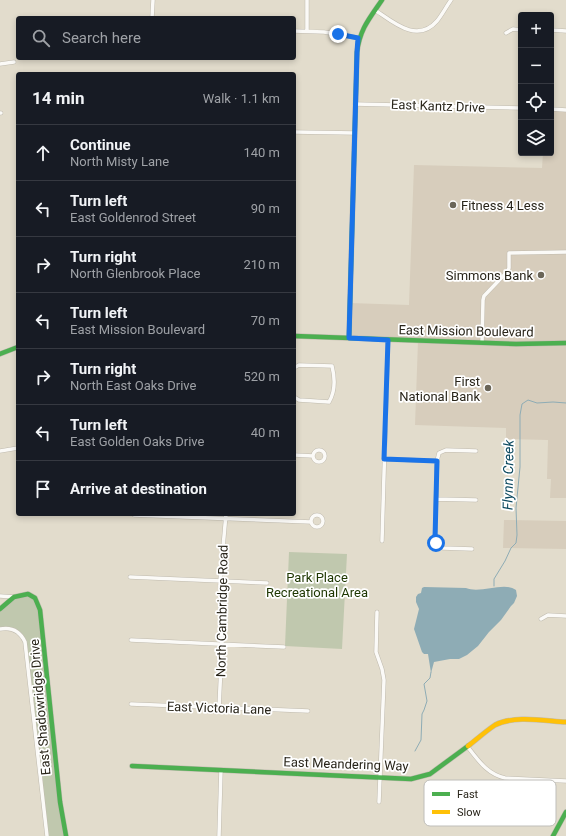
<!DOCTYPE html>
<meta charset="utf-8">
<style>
:root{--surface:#171b24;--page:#20242c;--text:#f1f3f6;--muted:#9ea1a6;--line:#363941}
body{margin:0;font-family:Roboto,sans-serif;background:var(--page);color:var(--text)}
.controls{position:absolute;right:12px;top:12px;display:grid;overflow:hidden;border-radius:4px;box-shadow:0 2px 6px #0003}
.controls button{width:36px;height:36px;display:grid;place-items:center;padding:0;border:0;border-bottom:1px solid var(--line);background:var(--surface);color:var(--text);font:20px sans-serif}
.stop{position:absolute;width:12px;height:12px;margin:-9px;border:3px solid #1a73e8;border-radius:50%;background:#fff}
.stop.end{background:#1a73e8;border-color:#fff;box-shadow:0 1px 4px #0008}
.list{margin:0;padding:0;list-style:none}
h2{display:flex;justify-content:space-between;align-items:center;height:52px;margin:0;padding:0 16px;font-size:17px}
h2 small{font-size:13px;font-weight:400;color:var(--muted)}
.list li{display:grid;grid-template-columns:26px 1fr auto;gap:12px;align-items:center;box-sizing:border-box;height:56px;padding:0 16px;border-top:1px solid var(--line)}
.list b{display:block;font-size:15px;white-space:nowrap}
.list p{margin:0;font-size:13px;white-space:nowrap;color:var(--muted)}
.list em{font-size:13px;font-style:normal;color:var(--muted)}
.icon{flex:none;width:22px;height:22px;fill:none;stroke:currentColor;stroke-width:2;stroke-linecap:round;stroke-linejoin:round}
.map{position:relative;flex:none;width:566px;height:836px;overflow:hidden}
.search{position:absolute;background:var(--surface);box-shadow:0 2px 6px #0003;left:16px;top:16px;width:280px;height:44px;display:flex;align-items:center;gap:10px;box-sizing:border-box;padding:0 14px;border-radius:4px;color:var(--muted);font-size:15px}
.panel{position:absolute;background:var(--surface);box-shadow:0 2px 6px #0003;left:16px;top:72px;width:280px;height:444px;border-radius:4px}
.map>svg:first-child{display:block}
</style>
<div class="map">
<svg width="566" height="836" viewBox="0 0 566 836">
<rect width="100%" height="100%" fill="#e2dccc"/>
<!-- commercial -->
<path fill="#d7cdbc" d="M551,109L566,110V498H550L551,479H547L548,440L506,439V428L415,425L418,341L349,338L350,303L409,305L414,165L542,168L543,153H551Z
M504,520L566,521V549L503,548Z"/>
<!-- green -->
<path fill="#c0c8ae" d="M289,552L347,554L342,649L285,646Z
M28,594L38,604L60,802L66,836H47L25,642L13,629H0V609L14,597Z"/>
<!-- water -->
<path fill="#8eacb5" d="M424,587L466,588C481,594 504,581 516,590L517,596L514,603L511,606L501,620L489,632L478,646L467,655L459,659H450L434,662L431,673L428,654H424L422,652L414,629L419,609L416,602V597L418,594L421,593L422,588Z"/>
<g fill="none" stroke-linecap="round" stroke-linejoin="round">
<!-- stream -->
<path stroke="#8eacb5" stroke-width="1" d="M494,586V579L505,561L511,548L516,543L517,535L516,508L520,467V415L522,404L528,400L537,403L553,402L566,403
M415,751L421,740L422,714L424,710L427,701L424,684L430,678L431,672"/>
<defs>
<path id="street" d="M375,10C393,22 417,44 437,21C442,15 446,7 451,0
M152,18L153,0
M551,30L566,31
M294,31L324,32L359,38
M307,31V0
M506,33L513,29L521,30
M0,64L14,62
M355,104L521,108
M551,109L566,110
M0,113H1
M294,132L355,133
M482,343L483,300L484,296L507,272L509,268V253L566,252
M294,368L299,365L332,366C335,378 335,392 329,402L299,400L294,397
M313 456a6 6 0 1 1 12 0a6 6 0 1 1-12 0Z
M0,451L18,448
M294,455L313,456
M384,459L437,461
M436,499L476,500
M134,515L311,522
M311 521a6 6 0 1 1 12 0a6 6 0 1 1-12 0Z
M382,541L388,340
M472,549L443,548C438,547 436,544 435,539L437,461L439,453L446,450L476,451
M130,577L267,583
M0,596L14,597
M377,612L376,652L382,669L384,680L379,802
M541,619L548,615L566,616
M0,629C11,627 20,631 25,642L47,836
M131,640L284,647
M131,704L308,711
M219,708L222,644L220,581L226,514
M467,746C478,760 487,774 505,778L566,781
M219,836L221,770"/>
<path id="fast" d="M294,336L516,344L566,343
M349,338L357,52C360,29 369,19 382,0
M0,354L18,347
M0,609L14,597L28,594L35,598L40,610L60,802L66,836
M132,766L411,779L430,774L468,746
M553,836L566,812"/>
<path id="slow" d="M468,746C477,739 486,731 495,725C514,715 546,721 566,722"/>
</defs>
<!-- street casing -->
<use href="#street" stroke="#bfbaae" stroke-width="4.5"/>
<!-- fast casing -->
<use href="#fast" stroke="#bfbaae" stroke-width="5.5"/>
<!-- slow casing -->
<use href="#slow" stroke="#bfbaae" stroke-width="5.5"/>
<!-- street -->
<use href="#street" stroke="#fbfaf7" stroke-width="3.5"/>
<!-- fast -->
<use href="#fast" stroke="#4caf50" stroke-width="4.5"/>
<!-- slow -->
<use href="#slow" stroke="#ffc107" stroke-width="4.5"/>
</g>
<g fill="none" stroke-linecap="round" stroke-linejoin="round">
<!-- route -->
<path stroke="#1a73e8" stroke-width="5" d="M338,34L358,38L357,52L349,338L388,340L384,459L437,461L435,539L436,543"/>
</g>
<!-- markers -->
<g fill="#6a6558" stroke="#fff" stroke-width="1.5">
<circle cx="453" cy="205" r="4"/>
<circle cx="541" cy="275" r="4"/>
<circle cx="488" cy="388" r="4"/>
</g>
<g text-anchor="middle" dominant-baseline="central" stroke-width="3.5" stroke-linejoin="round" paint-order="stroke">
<!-- street labels -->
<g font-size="13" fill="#29251a" stroke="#fff">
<text transform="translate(438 106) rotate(2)">East Kantz Drive</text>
<text transform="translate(466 331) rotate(1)">East Mission Boulevard</text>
<text transform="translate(222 611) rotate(-89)">North Cambridge Road</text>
<text transform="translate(40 707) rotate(-95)">East Shadowridge Drive</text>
<text transform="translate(219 708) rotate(2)">East Victoria Lane</text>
<text transform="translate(346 764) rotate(2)">East Meandering Way</text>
</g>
<!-- poi labels -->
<g font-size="13" fill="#29251a" stroke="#fff" text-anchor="end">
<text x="461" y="205" text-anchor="start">Fitness 4 Less</text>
<text x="533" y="275">Simmons Bank</text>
<text x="480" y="381">First<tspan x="480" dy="15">National Bank</tspan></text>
</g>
<!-- park labels -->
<g font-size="13" fill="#1d3600" stroke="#fff">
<text x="317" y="577">Park Place<tspan x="317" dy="15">Recreational Area</tspan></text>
</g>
<!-- water labels -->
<g font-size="14" font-style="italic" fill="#0d4a60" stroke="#fff">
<text transform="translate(508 475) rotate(-89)">Flynn Creek</text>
</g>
</g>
<!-- legend -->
<rect x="424" y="780" width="132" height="46" rx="6" fill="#fff" stroke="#bfbeba" stroke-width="1"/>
<rect x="432" y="792" width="18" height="4" fill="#4caf50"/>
<rect x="432" y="810" width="18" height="4" fill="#ffc107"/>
<g font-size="11" fill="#29251a">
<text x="457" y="798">Fast</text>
<text x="457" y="816">Slow</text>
</g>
</svg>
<div class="controls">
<button>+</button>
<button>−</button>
<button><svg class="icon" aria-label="locate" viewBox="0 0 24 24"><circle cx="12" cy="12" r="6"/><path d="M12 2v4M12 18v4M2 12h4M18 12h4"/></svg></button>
<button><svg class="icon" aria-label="layers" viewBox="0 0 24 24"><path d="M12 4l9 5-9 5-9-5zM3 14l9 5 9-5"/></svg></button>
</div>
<div class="stop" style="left:436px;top:543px"></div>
<div class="stop end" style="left:338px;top:34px"></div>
<div class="search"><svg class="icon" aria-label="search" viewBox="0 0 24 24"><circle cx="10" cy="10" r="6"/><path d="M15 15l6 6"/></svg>Search here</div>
<section class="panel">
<h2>14 min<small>Walk · 1.1 km</small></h2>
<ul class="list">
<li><svg class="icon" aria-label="ahead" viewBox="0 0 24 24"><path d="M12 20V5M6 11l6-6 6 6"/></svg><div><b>Continue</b><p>North Misty Lane</p></div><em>140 m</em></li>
<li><svg class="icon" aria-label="left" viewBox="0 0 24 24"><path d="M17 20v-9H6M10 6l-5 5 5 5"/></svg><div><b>Turn left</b><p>East Goldenrod Street</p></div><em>90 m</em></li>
<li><svg class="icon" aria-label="right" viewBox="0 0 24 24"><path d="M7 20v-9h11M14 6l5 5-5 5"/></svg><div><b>Turn right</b><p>North Glenbrook Place</p></div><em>210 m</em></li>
<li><svg class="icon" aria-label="left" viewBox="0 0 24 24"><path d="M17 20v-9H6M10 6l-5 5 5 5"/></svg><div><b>Turn left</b><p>East Mission Boulevard</p></div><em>70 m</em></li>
<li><svg class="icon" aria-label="right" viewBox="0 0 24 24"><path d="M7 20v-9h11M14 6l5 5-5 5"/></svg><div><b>Turn right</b><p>North East Oaks Drive</p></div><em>520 m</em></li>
<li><svg class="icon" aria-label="left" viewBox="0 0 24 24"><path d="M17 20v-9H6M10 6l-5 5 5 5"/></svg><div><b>Turn left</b><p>East Golden Oaks Drive</p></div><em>40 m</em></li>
<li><svg class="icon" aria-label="arrive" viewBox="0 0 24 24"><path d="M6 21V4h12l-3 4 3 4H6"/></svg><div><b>Arrive at destination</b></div></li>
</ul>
</section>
</div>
